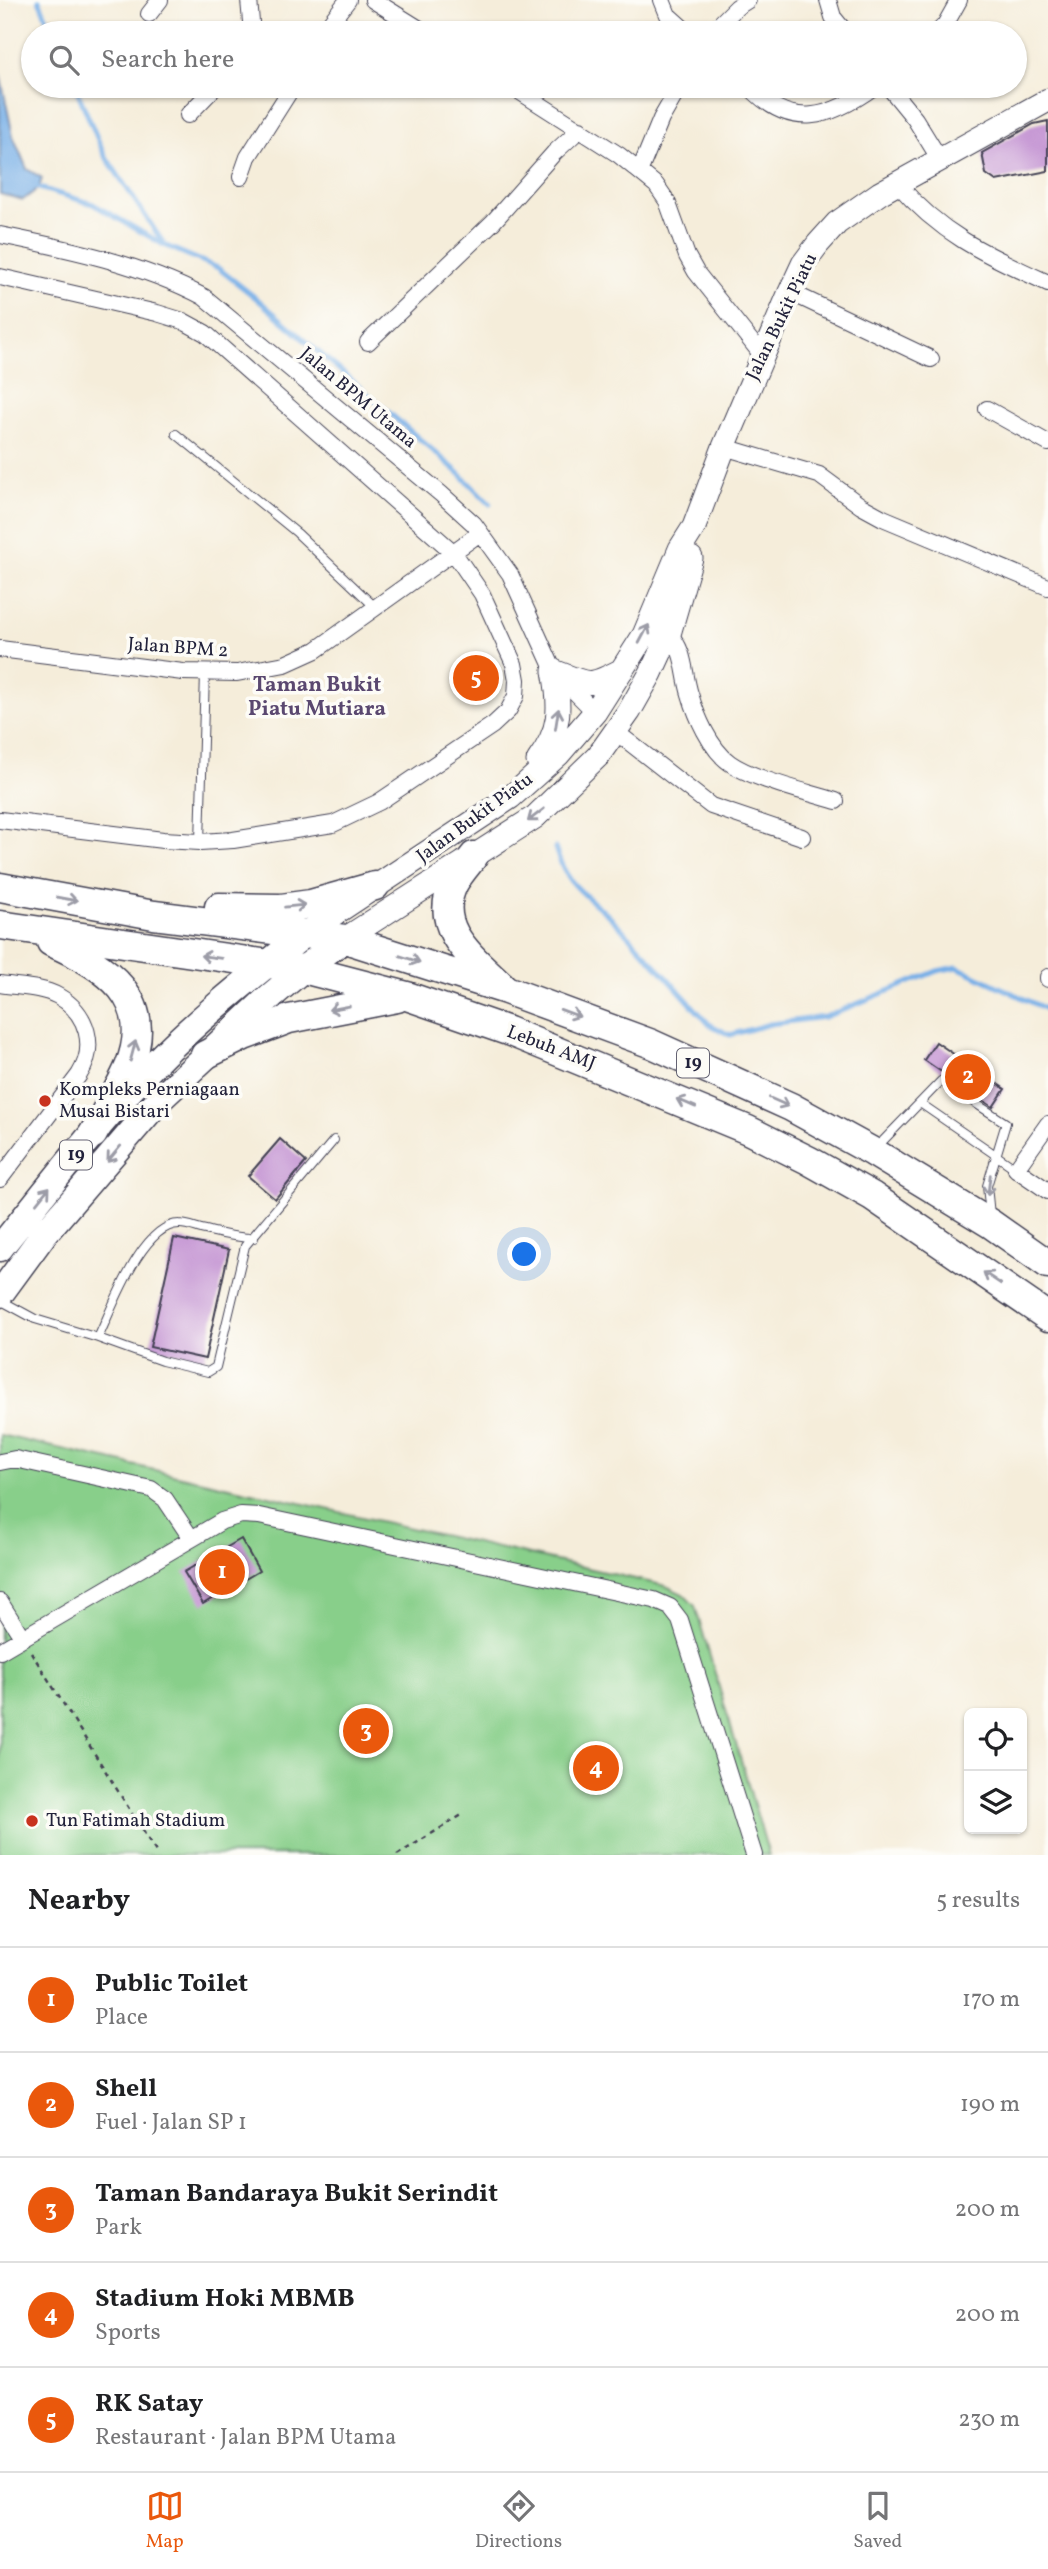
<!DOCTYPE html>
<meta charset="utf-8">
<style>
:root{--surface:#fff;--page:#f6f6f6;--text:#202124;--muted:#757577;--line:#e0e0e0;--accent:#ea580c}
body{margin:0;font-family:Vollkorn,serif;background:var(--page);color:var(--text)}
.controls{position:absolute;right:21px;bottom:21px;display:grid;overflow:hidden;border-radius:10px;box-shadow:0 2px 5px #0004}
.controls button{width:63px;height:63px;display:grid;place-items:center;padding:0;border:0;border-bottom:2px solid var(--line);background:var(--surface);color:var(--text);font:35px sans-serif}
.you{position:absolute;left:525px;top:1255px;width:24px;height:24px;margin:-18px;border:5px solid #fff;border-radius:50%;background:#1a73e8;box-shadow:0 0 0 10px #1a73e833}
.badge{display:grid;place-items:center;width:46px;height:46px;border-radius:50%;background:var(--accent);color:#fff;font-size:23px;font-weight:700}
.pin{position:absolute;translate:-50% -50%;border:4px solid #fff;box-shadow:0 2px 7px #0006}
.list{margin:0;padding:0;list-style:none}
h2{display:flex;justify-content:space-between;align-items:center;height:91px;margin:0;padding:0 28px;font-size:30px}
h2 small{font-size:23px;font-weight:400;color:var(--muted)}
.list li{display:grid;grid-template-columns:46px 1fr auto;gap:21px;align-items:center;box-sizing:border-box;height:105px;padding:0 28px;border-top:2px solid var(--line)}
.list b{display:block;font-size:26px;white-space:nowrap}
.list p{margin:0;font-size:23px;white-space:nowrap;color:var(--muted)}
.list em{font-size:23px;font-style:normal;color:var(--muted)}
.icon{flex:none;width:38px;height:38px;fill:none;stroke:currentColor;stroke-width:2;stroke-linecap:round;stroke-linejoin:round}
.map{position:relative;flex:none;width:1048px;height:1855px;overflow:hidden}
.search{position:absolute;background:var(--surface);box-shadow:0 2px 5px #0004;left:21px;right:21px;top:21px;height:77px;display:flex;align-items:center;gap:18px;box-sizing:border-box;padding:0 24px;border-radius:38px;color:var(--muted);font-size:26px}
.sheet{height:616px;background:var(--surface)}
nav{display:flex;justify-content:space-around;align-items:center;box-sizing:border-box;height:98px;border-top:2px solid var(--line);background:var(--surface);font-size:19px;color:var(--muted)}
nav a{display:grid;justify-items:center;gap:4px}
nav .on{color:var(--accent)}
.map>svg:first-child{display:block}
</style>
<div class="map">
<svg width="1048" height="1855" viewBox="0 0 1048 1855">
<rect width="100%" height="100%" fill="#fdfcf7"/>
<filter id="ink" filterUnits="userSpaceOnUse"><feTurbulence type="fractalNoise" baseFrequency=".0143" numOctaves="2"/><feDisplacementMap in="SourceGraphic" scale="14" xChannelSelector="R" yChannelSelector="G"/><feConvolveMatrix kernelMatrix="1 2 1 2 8 2 1 2 1" color-interpolation-filters="sRGB"/></filter>
<filter id="wash" filterUnits="userSpaceOnUse"><feTurbulence type="fractalNoise" baseFrequency=".00686" numOctaves="4" result="noise"/><feDisplacementMap in="SourceGraphic" scale="28" xChannelSelector="R" yChannelSelector="G"/><feGaussianBlur stdDeviation="1.57" result="paint"/><feColorMatrix in="noise" values="0 0 0 0 0 0 0 0 0 0 0 0 0 0 0 0 0 1.4 0 .05"/><feComposite in="paint" operator="in"/></filter>
<g filter="url(#wash)">
<rect width="100%" height="100%" fill="#f5edda"/>
<!-- green -->
<path fill="#88cf8a" stroke="#557862" stroke-width="2" d="M0,1435L666,1586L683,1594L695,1606L769,1855H0Z"/>
<!-- water -->
<path fill="#77afe7" stroke="#4c6891" stroke-width="2" d="M0,74L13,136L27,169L42,178L39,188L23,200L0,194Z"/>
<g fill="none" stroke-linecap="round" stroke-linejoin="round">
<!-- stream -->
<path stroke="#77afe7" stroke-width="5" d="M39,0L53,33
M75,86L104,154L164,244
M39,188L93,204L164,245L218,268L256,298L459,473L490,504
M555,848C568,889 586,893 614,921C647,954 678,990 709,1024L730,1035L770,1024L825,1017L937,971L957,967L1048,1010"/>
</g>
<g id="blocks">
<!-- building -->
<path fill="#c18fd1" d="M1048,121V171L996,181L986,174L982,153L1034,124Z
M936,1042L1005,1089L993,1107L924,1060Z
M280,1139L306,1162L275,1199L248,1176Z
M174,1238L229,1250L205,1359L150,1347Z
M241,1539L259,1571L203,1604L184,1572Z"/>
</g>
</g>
<g filter="url(#ink)">
<use href="#blocks" fill-opacity="0" stroke="#424053" stroke-width="2"/>
<g fill="none" stroke-linecap="round" stroke-linejoin="round">
<defs>
<path id="service" d="M176,434L297,533L376,608
M200,842L205,673
M920,1103L1016,1169
M875,1149L941,1081L1006,1123L987,1186L990,1215
M0,1300L35,1319L98,1338L162,1361L208,1372L216,1367L245,1246L334,1140
M98,1338C112,1309 142,1223 180,1224C186,1224 194,1227 201,1229C219,1233 235,1238 254,1238"/>
<path id="minor" d="M249,0L252,33
M373,0L426,33
M662,0L668,15L688,33
M828,0L833,17L846,33
M149,14L160,0
M322,33L348,0
M711,33L737,7L748,0
M937,33L945,25L959,0
M511,86L619,155L656,185L667,201L687,256L696,272L762,355
M749,86C791,132 831,118 875,86
M888,86L915,119L939,158
M188,115L216,86
M640,170L661,119L680,86
M241,177L248,157L293,86
M897,183C941,235 987,255 1048,283
M0,235C70,249 141,264 204,297L441,494L474,524L510,574L554,671L595,712
M0,277L157,313L183,321L205,333L454,553L482,594L514,664L517,680L516,696L508,711L493,725L379,802L333,824L233,840L200,842L163,840L0,820
M790,292L931,359
M368,342L493,222L554,153L580,129
M987,409L1048,443
M724,447L819,475L861,506L883,518L1048,587
M669,634C686,652 683,672 690,694C696,715 710,749 730,763C752,779 808,792 836,801
M0,649L183,672L237,673L285,664L316,650L480,533
M616,732L711,806L802,837
M1048,977V979
M0,984C19,987 42,987 58,996C88,1013 97,1047 79,1075L0,1179
M1048,1124L1016,1169L1048,1191
M0,1462L15,1459L151,1489L165,1499L191,1538
M0,1602L22,1637
M0,1651L222,1521L241,1515L259,1516L654,1600L670,1607L680,1620L754,1855"/>
<path id="secondary" d="M554,671C589,685 588,688 622,670
M538,761C561,730 561,708 554,671
M307,932L511,797L558,755L595,712L644,635L680,549L694,527L724,447L790,292L803,264L818,244L837,223L880,193L1048,100
M345,939L535,817L598,756L629,712L651,673L669,634L691,558"/>
<path id="primary" d="M0,1248C50,1186 99,1122 154,1064C201,1016 255,974 307,932
M0,1294L44,1234L160,1099L265,1001L303,969L345,939"/>
<path id="trunk" d="M474,856C467,865 459,874 454,883C431,927 473,958 501,985
M0,887L154,915L345,939L506,990L652,1044L791,1107L873,1152L991,1224L1048,1264
M219,907L281,908L311,904L375,886
M0,925L303,969L407,996L508,1031L748,1130L808,1160L872,1196L1048,1317
M51,942C106,966 157,998 129,1067C119,1090 105,1112 93,1134
M205,1055L244,1036L289,1019L397,998"/>
</defs>
<!-- service casing -->
<use href="#service" stroke="#424053" stroke-width="10"/>
<!-- minor casing -->
<use href="#minor" stroke="#424053" stroke-width="18"/>
<!-- secondary casing -->
<use href="#secondary" stroke="#424053" stroke-width="25"/>
<!-- primary casing -->
<use href="#primary" stroke="#424053" stroke-width="29"/>
<!-- trunk casing -->
<use href="#trunk" stroke="#424053" stroke-width="31"/>
<!-- path -->
<path stroke="#424053" stroke-width="2.5" stroke-dasharray="5 5" stroke-linecap="butt" d="M31,1652L158,1855
M397,1855L465,1813"/>
<!-- service -->
<use href="#service" stroke="#fff" stroke-width="8"/>
<!-- minor -->
<use href="#minor" stroke="#fff" stroke-width="16"/>
<!-- secondary -->
<use href="#secondary" stroke="#fff" stroke-width="23"/>
<!-- primary -->
<use href="#primary" stroke="#fff" stroke-width="26"/>
<!-- trunk -->
<use href="#trunk" stroke="#fff" stroke-width="28"/>
</g>
<!-- one-way arrows -->
<defs><path id="oneway-shaft" d="M-6 0H5M1.5-3L5.5 0L1.5 3" fill="none" stroke-width="1.6" stroke-linecap="round" stroke-linejoin="round" transform="scale(1.75)"/></defs>
<g stroke="#9c9ca7">
<use href="#oneway-shaft" transform="translate(644 634) rotate(-62)"/>
<use href="#oneway-shaft" transform="translate(557 719) rotate(-81)"/>
<use href="#oneway-shaft" transform="translate(536 815) rotate(142)"/>
<use href="#oneway-shaft" transform="translate(67 899) rotate(10)"/>
<use href="#oneway-shaft" transform="translate(295 906) rotate(-6)"/>
<use href="#oneway-shaft" transform="translate(211 957) rotate(-172)"/>
<use href="#oneway-shaft" transform="translate(410 959) rotate(18)"/>
<use href="#oneway-shaft" transform="translate(339 1008) rotate(170)"/>
<use href="#oneway-shaft" transform="translate(570 1013) rotate(20)"/>
<use href="#oneway-shaft" transform="translate(133 1051) rotate(-75)"/>
<use href="#oneway-shaft" transform="translate(779 1102) rotate(24)"/>
<use href="#oneway-shaft" transform="translate(686 1103) rotate(-157)"/>
<use href="#oneway-shaft" transform="translate(114 1154) rotate(130)"/>
<use href="#oneway-shaft" transform="translate(989 1185) rotate(97)"/>
<use href="#oneway-shaft" transform="translate(43 1195) rotate(-51)"/>
<use href="#oneway-shaft" transform="translate(992 1278) rotate(-146)"/>
</g>
</g>
<!-- markers -->
<g fill="#c8321e" stroke="#fdfcf7" stroke-width="2.5">
<circle cx="45" cy="1101" r="7"/>
<circle cx="32" cy="1821" r="7"/>
</g>
<g text-anchor="middle" dominant-baseline="central" stroke-width="7" stroke-linejoin="round" paint-order="stroke">
<!-- shield labels -->
<g fill="#fdfcf7" stroke="#646373" stroke-width="2">
<rect x="677" y="1048.5" width="32" height="29" rx="5"/>
<rect x="60" y="1140.5" width="32" height="29" rx="5"/>
</g>
<g font-size="18" font-weight="bold" fill="#22223b">
<text x="693" y="1063">19</text>
<text x="76" y="1155">19</text>
</g>
<!-- street labels -->
<g font-size="19" fill="#22223b" stroke="#fdfcf7">
<text transform="translate(782 317) rotate(-64)">Jalan Bukit Piatu</text>
<text transform="translate(358 398) rotate(40)">Jalan BPM Utama</text>
<text transform="translate(178 648) rotate(4)">Jalan BPM 2</text>
<text transform="translate(475 818) rotate(-36)">Jalan Bukit Piatu</text>
<text transform="translate(551 1048) rotate(21)">Lebuh AMJ</text>
</g>
<!-- poi labels -->
<g font-size="19" fill="#22223b" stroke="#fdfcf7" text-anchor="start">
<text x="59" y="1090">Kompleks Perniagaan<tspan x="59" dy="22">Musai Bistari</tspan></text>
<text x="46" y="1821">Tun Fatimah Stadium</text>
</g>
<!-- neighbourhood labels -->
<g font-size="21" font-weight="bold" fill="#5a4870" stroke="#fdfcf7">
<text x="317" y="685">Taman Bukit<tspan x="317" dy="24">Piatu Mutiara</tspan></text>
</g>
</g>
</svg>
<div class="controls">
<button><svg class="icon" aria-label="locate" viewBox="0 0 24 24"><circle cx="12" cy="12" r="6"/><path d="M12 2v4M12 18v4M2 12h4M18 12h4"/></svg></button>
<button><svg class="icon" aria-label="layers" viewBox="0 0 24 24"><path d="M12 4l9 5-9 5-9-5zM3 14l9 5 9-5"/></svg></button>
</div>
<div class="you"></div>
<div class="pin badge" style="left:222px;top:1572px">1</div>
<div class="pin badge" style="left:968px;top:1077px">2</div>
<div class="pin badge" style="left:366px;top:1731px">3</div>
<div class="pin badge" style="left:596px;top:1768px">4</div>
<div class="pin badge" style="left:476px;top:678px">5</div>
<div class="search"><svg class="icon" aria-label="search" viewBox="0 0 24 24"><circle cx="10" cy="10" r="6"/><path d="M15 15l6 6"/></svg>Search here</div>
</div>
<section class="sheet">
<h2>Nearby<small>5 results</small></h2>
<ul class="list">
<li><span class="badge">1</span><div><b>Public Toilet</b><p>Place</p></div><em>170 m</em></li>
<li><span class="badge">2</span><div><b>Shell</b><p>Fuel · Jalan SP 1</p></div><em>190 m</em></li>
<li><span class="badge">3</span><div><b>Taman Bandaraya Bukit Serindit</b><p>Park</p></div><em>200 m</em></li>
<li><span class="badge">4</span><div><b>Stadium Hoki MBMB</b><p>Sports</p></div><em>200 m</em></li>
<li><span class="badge">5</span><div><b>RK Satay</b><p>Restaurant · Jalan BPM Utama</p></div><em>230 m</em></li>
</ul>
</section>
<nav>
<a class="on"><svg class="icon" aria-label="map" viewBox="0 0 24 24"><path d="M3 6l6-2 6 2 6-2v14l-6 2-6-2-6 2zM9 4v14M15 6v14"/></svg>Map</a>
<a><svg class="icon" aria-label="directions" viewBox="0 0 24 24"><path d="M12 3l9 9-9 9-9-9zM9 14v-3h6M13 9l2 2-2 2"/></svg>Directions</a>
<a><svg class="icon" aria-label="saved" viewBox="0 0 24 24"><path d="M7 4h10v16l-5-4-5 4z"/></svg>Saved</a>
</nav>
